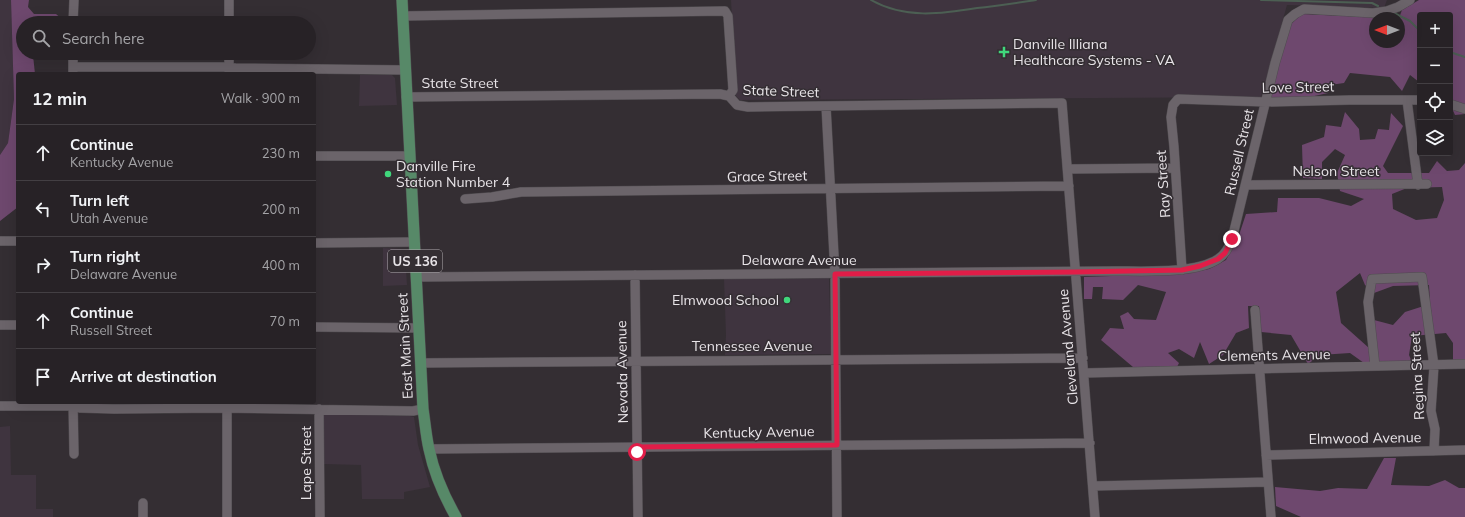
<!DOCTYPE html>
<meta charset="utf-8">
<style>
:root{--surface:#272226;--page:#332f32;--text:#f1f3f6;--muted:#a4a4a7;--line:#433f43}
body{margin:0;font-family:Mulish,sans-serif;background:var(--page);color:var(--text)}
.controls{position:absolute;right:12px;top:12px;display:grid;overflow:hidden;border-radius:4px;box-shadow:0 4px 16px #0002}
.controls button{width:36px;height:36px;display:grid;place-items:center;padding:0;border:0;border-bottom:1px solid var(--line);background:var(--surface);color:var(--text);font:20px sans-serif}
.compass{position:absolute;left:1369px;top:12px;width:36px;height:36px;border-radius:50%;background:var(--surface);box-shadow:0 4px 16px #0002;rotate:270deg}
.stop{position:absolute;width:12px;height:12px;margin:-9px;border:3px solid #e11d48;border-radius:50%;background:#fff}
.stop.end{background:#e11d48;border-color:#fff;box-shadow:0 1px 4px #0008}
.list{margin:0;padding:0;list-style:none}
h2{display:flex;justify-content:space-between;align-items:center;height:52px;margin:0;padding:0 16px;font-size:17px}
h2 small{font-size:13px;font-weight:400;color:var(--muted)}
.list li{display:grid;grid-template-columns:26px 1fr auto;gap:12px;align-items:center;box-sizing:border-box;height:56px;padding:0 16px;border-top:1px solid var(--line)}
.list b{display:block;font-size:15px;white-space:nowrap}
.list p{margin:0;font-size:13px;white-space:nowrap;color:var(--muted)}
.list em{font-size:13px;font-style:normal;color:var(--muted)}
.icon{flex:none;width:22px;height:22px;fill:none;stroke:currentColor;stroke-width:2;stroke-linecap:round;stroke-linejoin:round}
.map{position:relative;flex:none;width:1465px;height:517px;overflow:hidden}
.search{position:absolute;background:var(--surface);box-shadow:0 4px 16px #0002;left:16px;top:16px;width:300px;height:44px;display:flex;align-items:center;gap:10px;box-sizing:border-box;padding:0 14px;border-radius:22px;color:var(--muted);font-size:15px}
.panel{position:absolute;background:var(--surface);box-shadow:0 4px 16px #0002;left:16px;top:72px;width:300px;height:332px;border-radius:4px}
.map>svg:first-child{display:block}
</style>
<div class="map">
<svg width="1465" height="517" viewBox="0 0 1465 517">
<rect width="100%" height="100%" fill="#342e33"/>
<!-- built -->
<path fill="#3f343f" d="M0,0H11L14,99L8,143L0,155Z
M731,0H1387L1384,8L1287,5L1261,97L740,100L736,96Z
M360,75H392L395,78L397,105L359,106Z
M383,248L400,249L404,251L405,254L407,285L383,286Z
M829,278L831,354L725,355L726,335L724,279Z
M373,414L410,416L414,417L418,445L430,487L404,492V499H362L361,465L324,464V415Z
M10,426L11,475H36V509H53V517H0V427Z"/>
<!-- green -->
<path fill="#6e486e" fill-rule="evenodd" d="M11,0H29L28,7L34,14H56L63,20L60,23H23V53H47L44,56L33,55L35,74H37H18V207L0,221V155L8,143L14,99Z
M1419,0H1465V114L1455,115C1449,103 1448,93 1453,81L1450,77V15H1420V81L1419,82L1410,75L1402,91L1390,77L1350,73L1344,83L1330,85L1328,93L1310,97L1271,98L1280,55L1291,24L1302,14L1369,17L1375,19V42H1399V18L1402,10Z
M1345,112L1359,129L1360,140L1375,139L1378,129L1389,130L1391,113L1403,126L1383,166L1388,173H1429L1437,161L1447,171L1459,170L1465,163V363L1453,362V343L1446,333L1412,336L1409,355L1412,362L1364,363L1350,353L1320,355L1308,364L1291,335L1261,332L1259,306H1248L1249,328L1236,333L1223,355L1209,364L1200,342L1194,358L1179,349L1168,353L1179,363L1177,367H1133L1101,340L1110,328L1124,329L1120,316L1128,312L1134,319L1156,320L1166,292L1138,285L1123,300L1102,299L1103,287H1093L1092,299H1084V277L1189,273L1209,269L1226,260L1239,235L1246,214L1277,212L1278,198H1319L1351,206L1364,199L1340,191L1337,173L1345,155L1335,149L1322,162V179L1303,178L1302,145L1324,137L1326,125L1341,127ZM1442,187L1444,200L1437,218L1416,220L1393,209L1392,194L1407,188ZM1360,273L1365,285L1374,293L1393,286L1429,285L1430,304L1405,312L1393,325L1374,320L1369,348L1341,323L1336,292Z
M1384,458H1396L1391,485L1429,486L1445,480L1459,488H1465V517H1301L1276,506L1275,487L1320,491L1338,488L1367,489Z"/>
<g fill="none" stroke-linecap="round" stroke-linejoin="round">
<!-- stream -->
<path stroke="#4c5f53" stroke-width="2" d="M871,0C904,19 941,14 977,8C997,6 1016,3 1036,0
M1261,0L1372,3L1378,6
M1394,13L1410,21L1420,31
M1450,52L1465,57"/>
<defs>
<path id="minor" d="M403,16L725,11L728,16L733,90L729,96
M73,23L74,0
M229,23V0
M73,53V74
M229,53V74
M74,67H229L235,68L405,70
M406,97L720,94L729,96L737,105L748,107L1062,103L1095,517
M1407,100L1418,185
M1450,104L1465,109
M826,106L835,274L837,517
M314,156H409
M1068,169L1175,168
M1246,185L1427,184
M465,199L492,197L521,192L1069,186
M0,241H18
M314,243L414,242
M1182,270L1174,147L1171,117L1173,105L1178,99L1266,102L1350,100H1420
M635,275L638,517
M416,277L1116,271C1143,271 1195,274 1218,259C1226,254 1229,246 1232,239L1275,63L1288,20L1295,14L1304,9L1373,13L1387,11L1398,7L1410,0
M1255,310L1271,517
M0,325H18
M314,327L419,328
M421,363L1083,358
M1375,366L1368,302L1372,279L1422,277L1434,366L1431,411L1435,429L1434,451
M1085,373L1465,364
M73,402L74,454
M227,402V517
M0,406H74L80,408L114,409L219,408L413,411L423,409
M319,409L320,517
M429,449L1090,443
M1266,455L1465,450
M1093,486L1268,482
M143,503V517"/>
<path id="major" d="M402,0L423,409C425,422 426,436 429,449C434,473 444,496 456,517"/>
</defs>
<!-- minor casing -->
<use href="#minor" stroke="#504c50" stroke-width="10"/>
<!-- major casing -->
<use href="#major" stroke="#504c50" stroke-width="12"/>
<!-- minor -->
<use href="#minor" stroke="#6b646a" stroke-width="9"/>
<!-- major -->
<use href="#major" stroke="#578968" stroke-width="11"/>
</g>
<g fill="none" stroke-linecap="round" stroke-linejoin="round">
<!-- route -->
<path stroke="#e11d48" stroke-width="5" d="M637,452V447L837,445L835,274L1076,272L1182,270L1200,266L1218,259L1225,253L1232,239"/>
</g>
<!-- markers -->
<g fill="#40d77c" stroke="#342e33" stroke-width="1.5">
<path d="M1002 46h4v4h4v4h-4v4h-4v-4h-4v-4h4z"/>
<circle cx="388" cy="174" r="4"/>
<circle cx="787" cy="300" r="4"/>
</g>
<g text-anchor="middle" dominant-baseline="central" stroke-width="3" stroke-linejoin="round" paint-order="stroke">
<!-- shield labels -->
<rect fill="#342e33" stroke="#b2adb2" stroke-width="1" x="388" y="250" width="54" height="22" rx="3"/>
<g font-size="13" font-weight="bold" fill="#e8e4e8">
<text x="415" y="261">US 136</text>
</g>
<!-- poi labels -->
<g font-size="14" fill="#e8e4e8" stroke="#342e33" text-anchor="start">
<text x="1013" y="44">Danville Illiana<tspan x="1013" dy="16">Healthcare Systems - VA</tspan></text>
<text x="396" y="166">Danville Fire<tspan x="396" dy="16">Station Number 4</tspan></text>
<text x="779" y="300" text-anchor="end">Elmwood School</text>
</g>
<!-- street labels -->
<g font-size="14" fill="#e8e4e8" stroke="#342e33">
<text x="460" y="83">State Street</text>
<text transform="translate(1298 87) rotate(-1)">Love Street</text>
<text transform="translate(781 91) rotate(2)">State Street</text>
<text transform="translate(1239 152) rotate(-77)">Russell Street</text>
<text x="1336" y="171">Nelson Street</text>
<text transform="translate(767 176) rotate(-1)">Grace Street</text>
<text transform="translate(1163 184) rotate(-94)">Ray Street</text>
<text x="799" y="260">Delaware Avenue</text>
<text transform="translate(405 346) rotate(-93)">East Main Street</text>
<text x="752" y="346">Tennessee Avenue</text>
<text transform="translate(1068 347) rotate(-95)">Cleveland Avenue</text>
<text transform="translate(1274 355) rotate(-1)">Clements Avenue</text>
<text transform="translate(622 372) rotate(-91)">Nevada Avenue</text>
<text transform="translate(1417 376) rotate(-93)">Regina Street</text>
<text transform="translate(759 432) rotate(-1)">Kentucky Avenue</text>
<text transform="translate(1365 438) rotate(-1)">Elmwood Avenue</text>
<text transform="translate(306 463) rotate(-90)">Lape Street</text>
</g>
</g>
</svg>
<div class="controls">
<button>+</button>
<button>−</button>
<button><svg class="icon" aria-label="locate" viewBox="0 0 24 24"><circle cx="12" cy="12" r="6"/><path d="M12 2v4M12 18v4M2 12h4M18 12h4"/></svg></button>
<button><svg class="icon" aria-label="layers" viewBox="0 0 24 24"><path d="M12 4l9 5-9 5-9-5zM3 14l9 5 9-5"/></svg></button>
</div>
<svg class="compass" viewBox="-18 -18 36 36"><path d="M0-13l5 13h-10z" fill="#e53935"/><path d="M0 13l5-13h-10z" fill="#a4a4a7"/></svg>
<div class="stop" style="left:637px;top:452px"></div>
<div class="stop end" style="left:1232px;top:239px"></div>
<div class="search"><svg class="icon" aria-label="search" viewBox="0 0 24 24"><circle cx="10" cy="10" r="6"/><path d="M15 15l6 6"/></svg>Search here</div>
<section class="panel">
<h2>12 min<small>Walk · 900 m</small></h2>
<ul class="list">
<li><svg class="icon" aria-label="ahead" viewBox="0 0 24 24"><path d="M12 20V5M6 11l6-6 6 6"/></svg><div><b>Continue</b><p>Kentucky Avenue</p></div><em>230 m</em></li>
<li><svg class="icon" aria-label="left" viewBox="0 0 24 24"><path d="M17 20v-9H6M10 6l-5 5 5 5"/></svg><div><b>Turn left</b><p>Utah Avenue</p></div><em>200 m</em></li>
<li><svg class="icon" aria-label="right" viewBox="0 0 24 24"><path d="M7 20v-9h11M14 6l5 5-5 5"/></svg><div><b>Turn right</b><p>Delaware Avenue</p></div><em>400 m</em></li>
<li><svg class="icon" aria-label="ahead" viewBox="0 0 24 24"><path d="M12 20V5M6 11l6-6 6 6"/></svg><div><b>Continue</b><p>Russell Street</p></div><em>70 m</em></li>
<li><svg class="icon" aria-label="arrive" viewBox="0 0 24 24"><path d="M6 21V4h12l-3 4 3 4H6"/></svg><div><b>Arrive at destination</b></div></li>
</ul>
</section>
</div>
